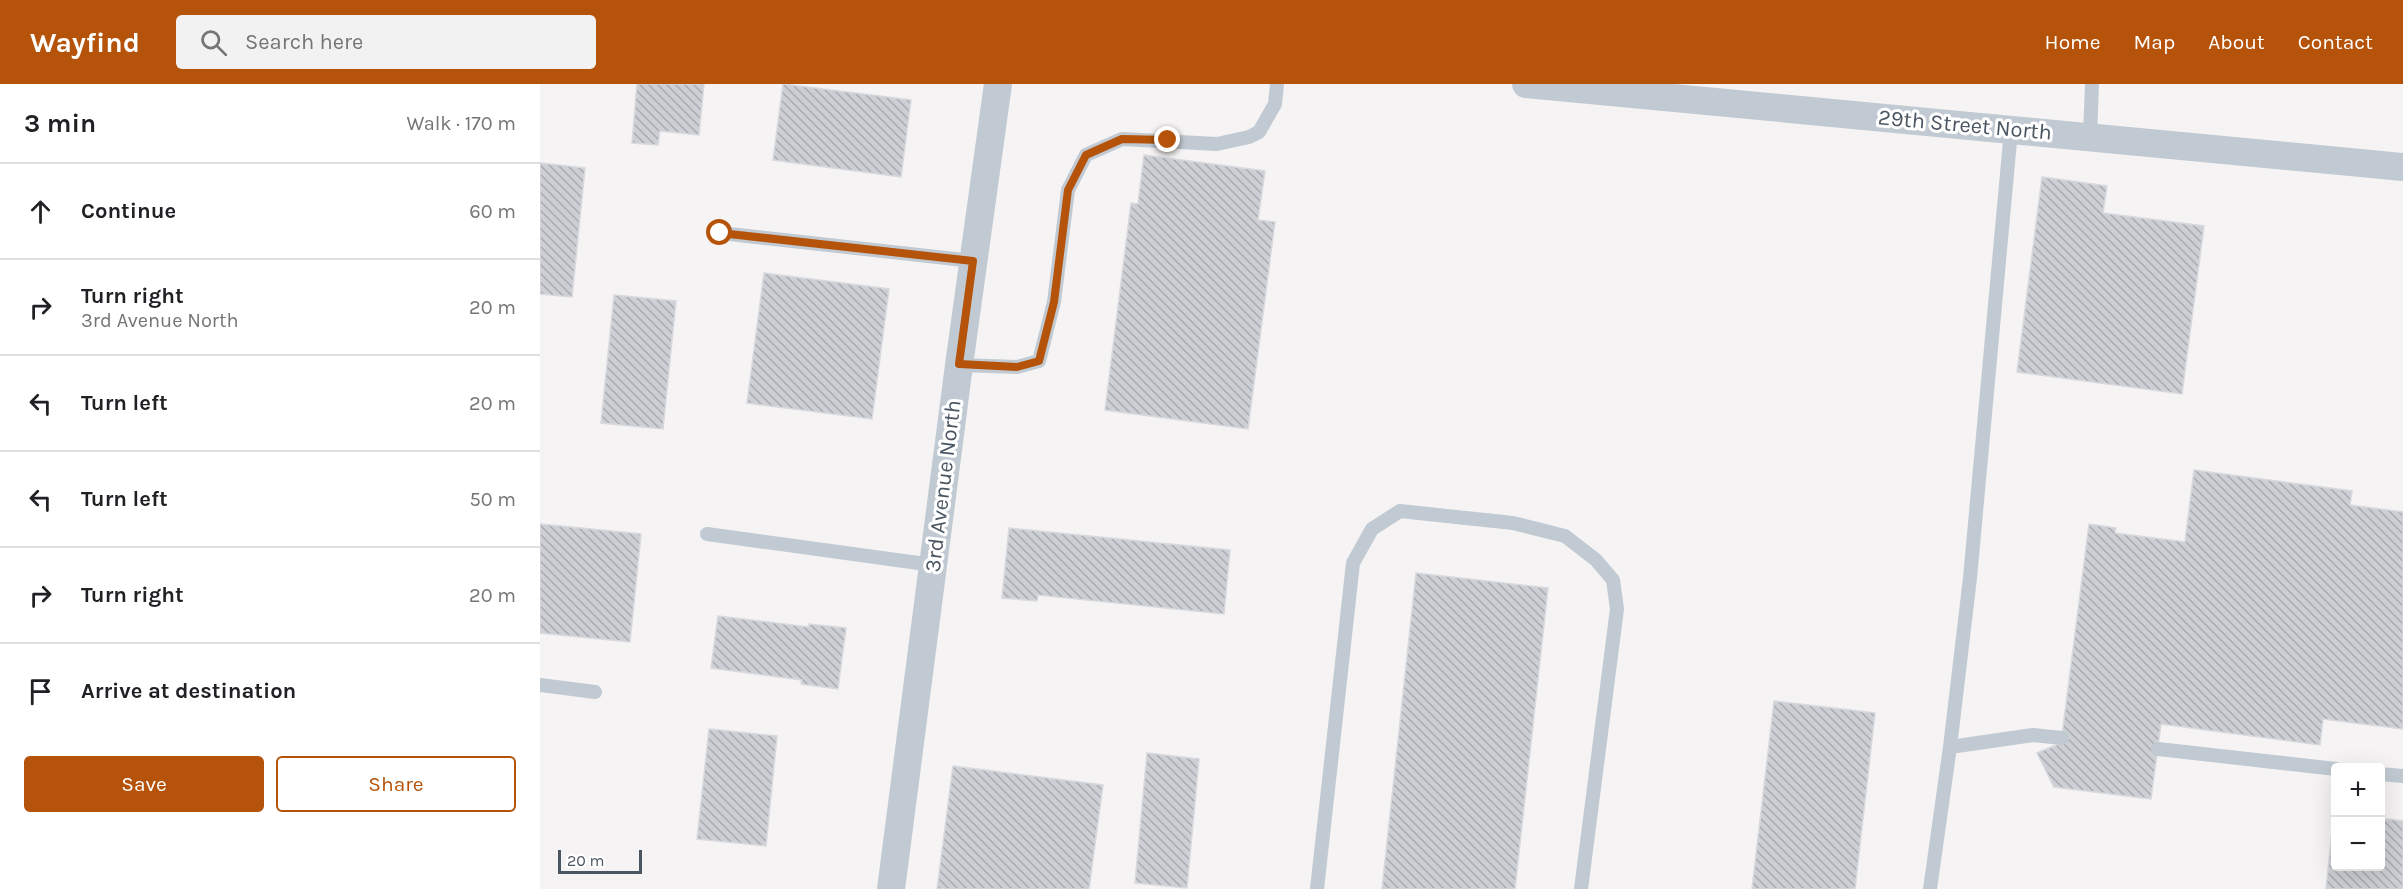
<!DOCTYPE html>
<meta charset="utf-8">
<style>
:root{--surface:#fff;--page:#f2f2f2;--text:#202124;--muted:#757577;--line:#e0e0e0;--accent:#b45309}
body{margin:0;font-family:Karla,sans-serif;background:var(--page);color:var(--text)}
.controls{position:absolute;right:18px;bottom:18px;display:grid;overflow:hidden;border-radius:6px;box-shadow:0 6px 24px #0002}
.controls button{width:54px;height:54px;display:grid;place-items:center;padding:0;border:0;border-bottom:2px solid var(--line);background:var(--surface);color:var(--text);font:30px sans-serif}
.scale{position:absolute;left:18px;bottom:15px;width:84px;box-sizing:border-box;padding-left:6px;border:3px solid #4a5661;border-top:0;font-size:16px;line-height:21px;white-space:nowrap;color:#4a5661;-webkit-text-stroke:4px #fff;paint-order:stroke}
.stop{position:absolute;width:18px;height:18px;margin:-14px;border:4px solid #b45309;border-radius:50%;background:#fff}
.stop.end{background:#b45309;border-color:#fff;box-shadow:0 2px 6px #0008}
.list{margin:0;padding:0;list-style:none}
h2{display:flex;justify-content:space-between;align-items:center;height:78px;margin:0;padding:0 24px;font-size:26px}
h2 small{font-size:20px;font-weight:400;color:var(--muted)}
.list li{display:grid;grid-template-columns:39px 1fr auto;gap:18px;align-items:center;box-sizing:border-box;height:96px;padding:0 24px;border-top:2px solid var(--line)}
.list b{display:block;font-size:22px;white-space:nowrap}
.list p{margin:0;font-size:20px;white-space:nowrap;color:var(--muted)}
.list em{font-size:20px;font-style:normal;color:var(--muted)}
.actions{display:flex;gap:12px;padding:18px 24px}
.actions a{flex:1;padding:14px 0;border:2px solid var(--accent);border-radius:6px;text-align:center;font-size:21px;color:var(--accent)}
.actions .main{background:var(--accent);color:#fff}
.icon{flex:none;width:33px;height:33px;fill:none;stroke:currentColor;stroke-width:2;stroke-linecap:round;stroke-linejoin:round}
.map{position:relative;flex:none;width:1863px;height:805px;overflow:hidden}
header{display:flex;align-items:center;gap:36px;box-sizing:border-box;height:84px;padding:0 30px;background:var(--accent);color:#fff}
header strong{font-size:28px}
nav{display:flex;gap:33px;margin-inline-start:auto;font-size:21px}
.search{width:420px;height:54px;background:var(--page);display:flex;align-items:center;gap:15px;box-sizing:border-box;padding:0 21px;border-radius:6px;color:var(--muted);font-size:22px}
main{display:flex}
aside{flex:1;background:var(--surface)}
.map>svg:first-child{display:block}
</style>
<header>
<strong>Wayfind</strong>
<div class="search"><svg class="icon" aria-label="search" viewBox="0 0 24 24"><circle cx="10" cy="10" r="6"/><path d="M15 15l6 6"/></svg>Search here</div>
<nav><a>Home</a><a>Map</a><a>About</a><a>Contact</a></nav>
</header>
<main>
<aside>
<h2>3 min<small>Walk · 170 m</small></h2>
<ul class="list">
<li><svg class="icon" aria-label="ahead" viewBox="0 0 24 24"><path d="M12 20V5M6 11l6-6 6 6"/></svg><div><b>Continue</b></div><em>60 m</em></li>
<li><svg class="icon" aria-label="right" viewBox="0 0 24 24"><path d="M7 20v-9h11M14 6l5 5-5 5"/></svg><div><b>Turn right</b><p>3rd Avenue North</p></div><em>20 m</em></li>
<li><svg class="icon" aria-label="left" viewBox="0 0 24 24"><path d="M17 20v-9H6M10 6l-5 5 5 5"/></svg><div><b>Turn left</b></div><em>20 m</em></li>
<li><svg class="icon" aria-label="left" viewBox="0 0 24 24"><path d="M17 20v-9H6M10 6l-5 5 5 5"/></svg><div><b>Turn left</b></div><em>50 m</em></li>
<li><svg class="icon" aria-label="right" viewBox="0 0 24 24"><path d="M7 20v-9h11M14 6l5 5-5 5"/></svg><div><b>Turn right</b></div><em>20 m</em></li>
<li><svg class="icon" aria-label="arrive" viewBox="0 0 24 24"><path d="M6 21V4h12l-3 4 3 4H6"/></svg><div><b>Arrive at destination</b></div></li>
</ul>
<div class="actions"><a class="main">Save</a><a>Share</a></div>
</aside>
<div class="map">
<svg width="1863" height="805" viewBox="0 0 1863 805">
<defs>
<pattern id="building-back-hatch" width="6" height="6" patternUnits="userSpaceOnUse" patternTransform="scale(1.5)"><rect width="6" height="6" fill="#cdcfd5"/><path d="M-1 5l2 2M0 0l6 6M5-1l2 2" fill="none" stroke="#a8abb0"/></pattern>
</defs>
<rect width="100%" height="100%" fill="#f5f3f3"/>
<!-- building -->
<path fill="url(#building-back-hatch)" stroke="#d7d9de" stroke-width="1.5" d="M97,0H164L159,51L120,47L118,61L92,59Z
M243,0L371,16L361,93L233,76Z
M604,71L725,87L718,136L735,138L708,345L565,326L591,119L598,120Z
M0,79L45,84L32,213L0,210Z
M1502,93L1567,102L1563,129L1664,142L1642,310L1477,288Z
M224,189L349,205L332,335L207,319Z
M74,211L136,217L123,345L61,339Z
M1654,386L1812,407L1810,421L1863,428V645L1783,635L1780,661L1621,640L1611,715L1514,703L1497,669L1521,659L1549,440L1576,444L1575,449L1645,458Z
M0,440L101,450L90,558L0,549Z
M469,444L690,466L684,530L498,511L497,517L462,514Z
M876,489L1008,504L975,805H842Z
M178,532L269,543V540L306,544L298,605L261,600L262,596L171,584Z
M1234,617L1335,629L1315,805H1212Z
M169,645L237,652L226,762L157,755Z
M607,669L659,675L647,804L595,799Z
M413,682L563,701L549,805H397Z
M1794,729L1796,730V782H1840V734L1863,737V805H1786Z"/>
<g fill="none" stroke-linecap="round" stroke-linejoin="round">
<!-- service -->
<path stroke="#c1cad2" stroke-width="14" d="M1550,53L1552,0
M180,149L433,177
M419,281L477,283L499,277L514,218L528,106L546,71L582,55L677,60L709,53L719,48L735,20L737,0
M167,450L393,481
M0,601L55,608
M1410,663L1430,494L1471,46
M1618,665L1796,685
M1840,690L1863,692
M777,805L813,479L832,445L860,427L973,439L1025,452L1056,476L1073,496L1077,525L1041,805
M1390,805L1410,663L1493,651L1522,654"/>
<!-- minor -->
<path stroke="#c1cad2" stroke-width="28" d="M986,0L1863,83
M351,805L419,281L458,0"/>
</g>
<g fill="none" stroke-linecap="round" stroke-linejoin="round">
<!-- route -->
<path stroke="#b45309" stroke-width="8" d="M180,149L433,177L419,280L477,283L499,277L514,218L528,106L546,71L582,55L628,56"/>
</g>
<g text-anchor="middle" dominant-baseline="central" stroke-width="6" stroke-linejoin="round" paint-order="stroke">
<!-- street labels -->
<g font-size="22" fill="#4a5661" stroke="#fff">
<text transform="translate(1425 41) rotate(5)">29th Street North</text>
<text transform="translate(403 402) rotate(-83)">3rd Avenue North</text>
</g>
</g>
</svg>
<div class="controls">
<button>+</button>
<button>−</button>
</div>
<div class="scale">20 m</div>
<div class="stop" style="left:180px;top:149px"></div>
<div class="stop end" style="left:628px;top:56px"></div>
</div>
</main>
